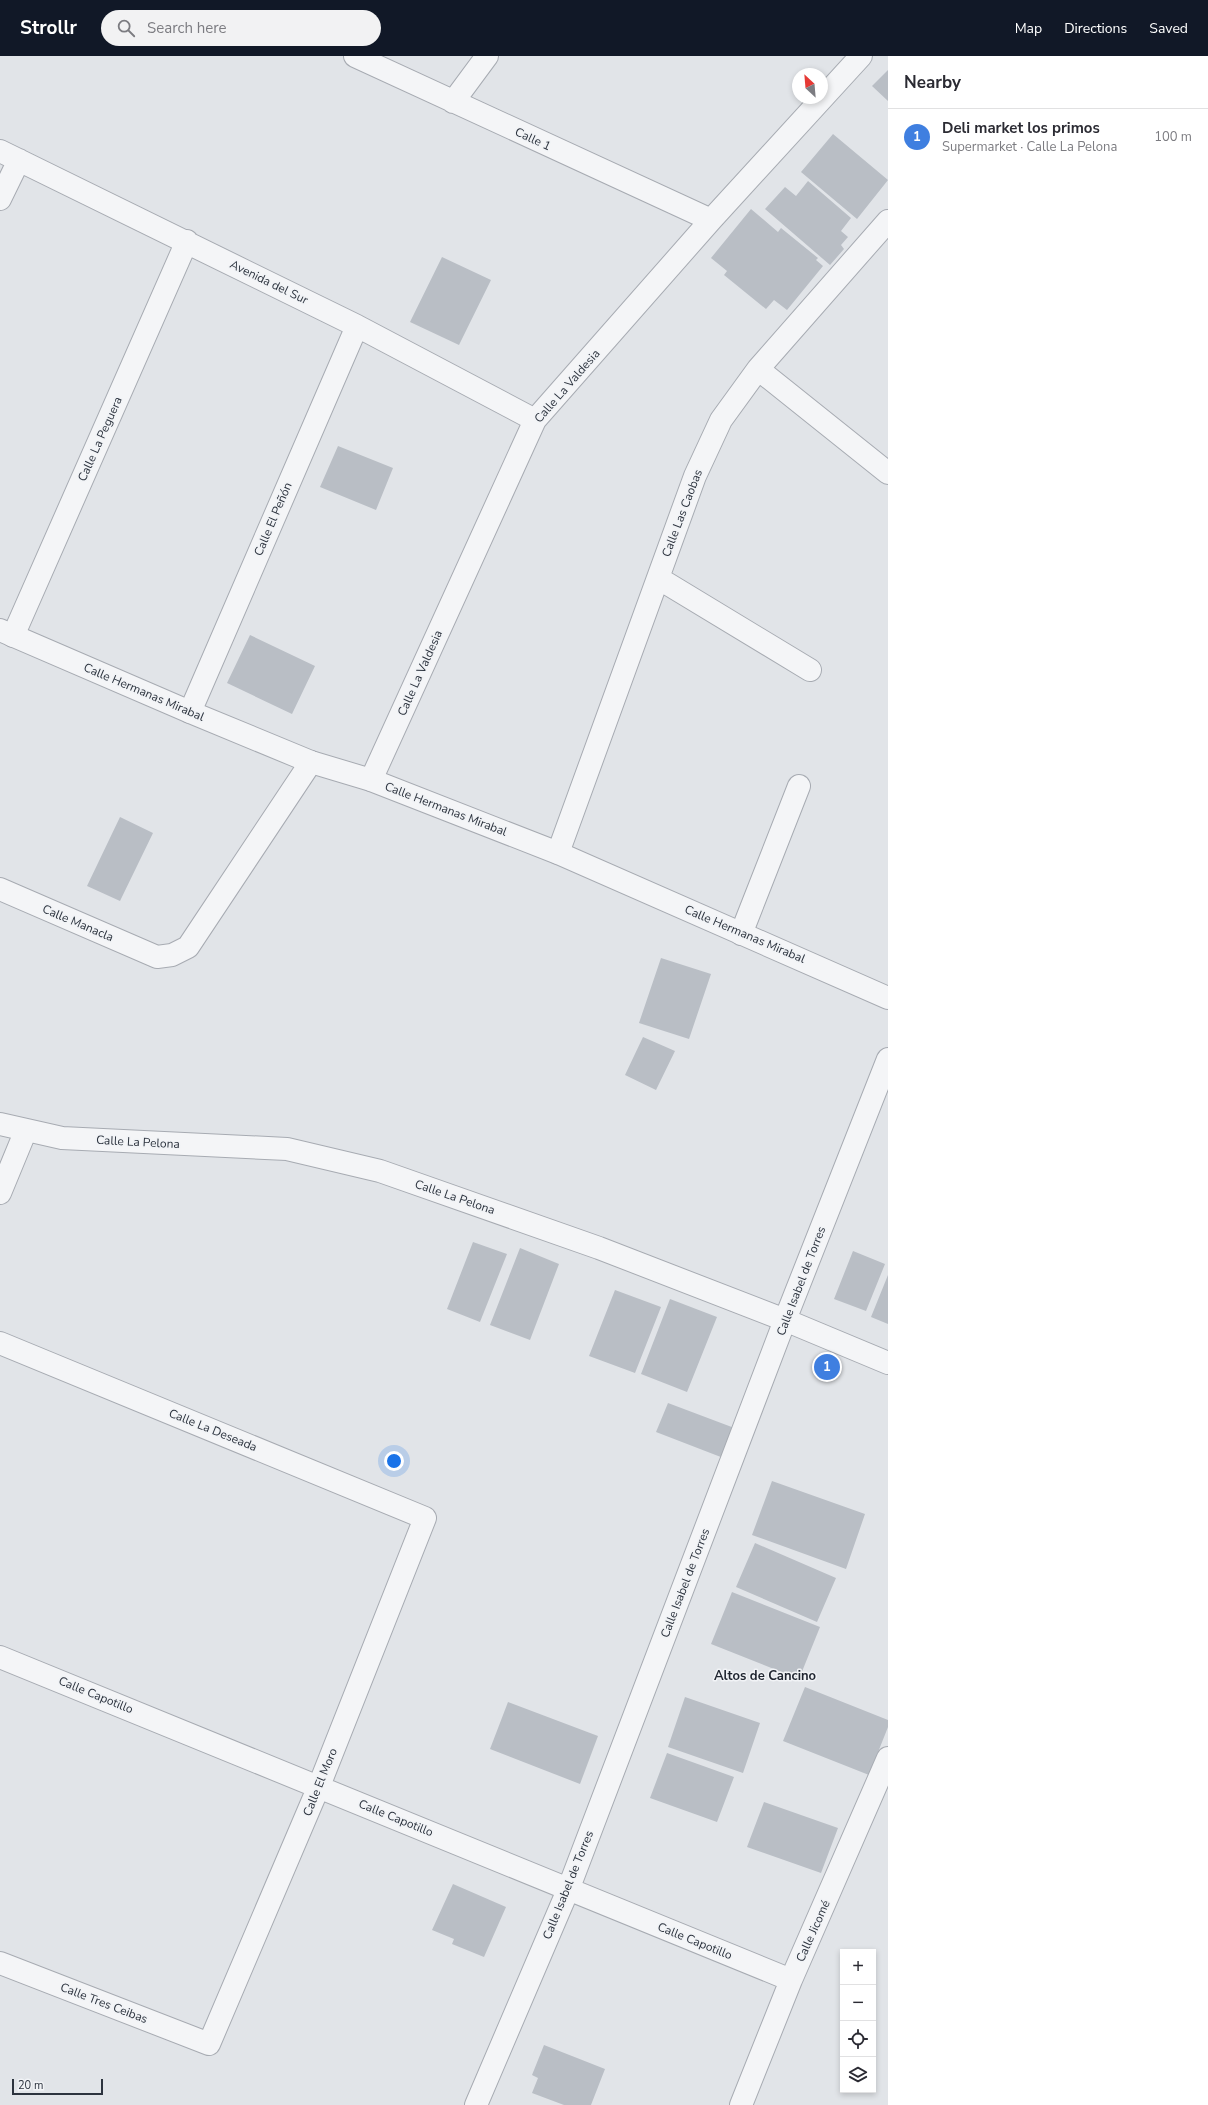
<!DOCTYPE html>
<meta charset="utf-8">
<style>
:root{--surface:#fff;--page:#f2f2f3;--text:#2b2b33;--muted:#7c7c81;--line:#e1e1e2;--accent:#111827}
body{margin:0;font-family:"Nunito Sans",sans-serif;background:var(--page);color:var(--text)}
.controls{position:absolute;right:12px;bottom:12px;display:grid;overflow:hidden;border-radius:0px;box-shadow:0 2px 6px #0003}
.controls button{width:36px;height:36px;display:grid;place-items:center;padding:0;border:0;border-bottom:1px solid var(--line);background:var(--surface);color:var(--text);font:20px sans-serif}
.compass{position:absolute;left:792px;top:12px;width:36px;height:36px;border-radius:50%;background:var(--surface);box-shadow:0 2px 6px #0003;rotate:334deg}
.scale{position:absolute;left:12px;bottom:10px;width:91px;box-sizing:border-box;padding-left:4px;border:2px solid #2c333e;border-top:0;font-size:11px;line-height:14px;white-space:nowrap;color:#2c333e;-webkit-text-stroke:3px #f1f3f6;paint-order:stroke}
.you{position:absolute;left:394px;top:1405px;width:14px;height:14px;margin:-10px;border:3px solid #fff;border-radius:50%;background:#1a73e8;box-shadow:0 0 0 6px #1a73e833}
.badge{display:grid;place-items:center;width:26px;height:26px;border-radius:50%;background:var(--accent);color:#fff;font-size:13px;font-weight:700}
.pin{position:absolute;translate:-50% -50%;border:2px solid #fff;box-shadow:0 1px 4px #0006}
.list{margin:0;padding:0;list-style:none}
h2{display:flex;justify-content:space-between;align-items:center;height:52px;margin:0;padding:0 16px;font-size:17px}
h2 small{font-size:13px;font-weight:400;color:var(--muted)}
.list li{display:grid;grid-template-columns:26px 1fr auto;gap:12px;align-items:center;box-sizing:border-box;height:56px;padding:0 16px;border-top:1px solid var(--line)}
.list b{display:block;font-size:15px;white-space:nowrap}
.list p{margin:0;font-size:13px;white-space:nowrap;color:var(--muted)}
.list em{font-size:13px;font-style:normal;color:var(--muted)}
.icon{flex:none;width:22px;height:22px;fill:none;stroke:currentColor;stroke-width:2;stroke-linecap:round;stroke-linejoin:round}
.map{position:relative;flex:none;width:888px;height:2049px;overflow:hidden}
header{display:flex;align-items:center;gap:24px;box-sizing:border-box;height:56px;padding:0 20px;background:var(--accent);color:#fff}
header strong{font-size:19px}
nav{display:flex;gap:22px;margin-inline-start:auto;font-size:14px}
.search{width:280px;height:36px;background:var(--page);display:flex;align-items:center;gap:10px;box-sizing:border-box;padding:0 14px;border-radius:22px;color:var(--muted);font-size:15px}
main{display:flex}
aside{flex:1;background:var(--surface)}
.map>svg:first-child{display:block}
</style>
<header>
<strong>Strollr</strong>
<div class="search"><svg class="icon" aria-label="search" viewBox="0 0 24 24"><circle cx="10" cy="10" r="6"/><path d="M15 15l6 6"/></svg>Search here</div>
<nav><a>Map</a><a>Directions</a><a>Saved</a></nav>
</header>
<main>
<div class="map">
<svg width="888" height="2049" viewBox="0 0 888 2049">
<rect width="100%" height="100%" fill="#e1e4e8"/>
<!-- building -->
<path fill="#b9bec5" d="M888,14V45L872,30Z
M833,78L888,124L857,163L801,116Z
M808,125L851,162L841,175L848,181L841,189L844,193L830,209L765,153L785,131L796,140Z
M751,153L778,176L781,172L818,202L816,204L823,210L787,254L774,244L766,253L724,219L727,215L711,202Z
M442,201L491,224L459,289L410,266Z
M338,390L393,412L376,454L320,431Z
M250,579L315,610L292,658L227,627Z
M120,761L153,777L120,845L87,830Z
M661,902L711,918L689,983L639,967Z
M643,981L675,995L656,1034L625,1019Z
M473,1186L507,1198L480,1266L447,1253Z
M520,1192L559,1208L530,1284L490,1269Z
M853,1195L885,1208L866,1255L834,1243Z
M888,1219V1268L871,1261Z
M615,1234L661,1251L635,1317L589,1300Z
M670,1243L717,1261L687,1336L641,1318Z
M668,1347L737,1373L726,1403L656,1376Z
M772,1425L865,1458L846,1513L752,1479Z
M755,1487L836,1522L817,1566L736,1531Z
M732,1536L820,1571L799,1623L711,1588Z
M805,1631L888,1664V1671L869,1719L783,1685Z
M685,1641L760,1667L743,1717L668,1691Z
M508,1646L598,1680L580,1728L490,1693Z
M667,1697L734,1721L717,1766L650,1742Z
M764,1746L838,1772L821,1817L747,1791Z
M453,1828L506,1851L484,1901L452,1888L454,1883L432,1874Z
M544,1989L605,2013L591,2049H564L532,2037L538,2022L532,2019Z"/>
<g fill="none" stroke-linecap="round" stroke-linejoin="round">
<defs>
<path id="minor" d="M355,0L711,164
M453,46L487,0
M0,95L357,270L535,364
M0,143L19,104
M758,313L888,417
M658,522L810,614
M13,580L187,185
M190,656L357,270
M371,724L535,364L711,164L861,0
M558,797L695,420L721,364L758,313L888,165
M0,833L157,901L172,899L188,891L311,706
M741,878L799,730
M0,1068L62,1082L287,1093L380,1115L599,1192L785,1264L888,1307
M0,1137L26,1074
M0,1287L425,1462L319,1730L209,1988L0,1907
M0,1601L791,1924
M476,2049L568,1834L785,1264L888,1003
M741,2049L791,1924L888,1702"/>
<path id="tertiary" d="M0,574L190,656L311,706L371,724L558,797L888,942"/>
</defs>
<!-- minor casing -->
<use href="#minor" stroke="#a7abb2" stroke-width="24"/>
<!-- tertiary casing -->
<use href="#tertiary" stroke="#a7abb2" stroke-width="24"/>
<!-- minor -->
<use href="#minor" stroke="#f4f5f7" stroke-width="22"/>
<!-- tertiary -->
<use href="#tertiary" stroke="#f4f5f7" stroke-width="22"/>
</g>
<g text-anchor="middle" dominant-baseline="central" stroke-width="3" stroke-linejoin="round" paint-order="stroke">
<!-- street labels -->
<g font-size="12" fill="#2c333e" stroke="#f1f3f6">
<text transform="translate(533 83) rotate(25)">Calle 1</text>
<text transform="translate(269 226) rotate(26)">Avenida del Sur</text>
<text transform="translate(567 330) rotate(-49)">Calle La Valdesia</text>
<text transform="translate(100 383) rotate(-66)">Calle La Peguera</text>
<text transform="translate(682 457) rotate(-69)">Calle Las Caobas</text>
<text transform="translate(273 463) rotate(-67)">Calle El Peñón</text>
<text transform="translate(420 617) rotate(-66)">Calle La Valdesia</text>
<text transform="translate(144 636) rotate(23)">Calle Hermanas Mirabal</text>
<text transform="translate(446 753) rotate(21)">Calle Hermanas Mirabal</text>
<text transform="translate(78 867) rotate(23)">Calle Manacla</text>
<text transform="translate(745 878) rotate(23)">Calle Hermanas Mirabal</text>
<text transform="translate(138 1086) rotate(3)">Calle La Pelona</text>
<text transform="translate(455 1141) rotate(19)">Calle La Pelona</text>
<text transform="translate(801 1225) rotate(-69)">Calle Isabel de Torres</text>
<text transform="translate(213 1374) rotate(22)">Calle La Deseada</text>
<text transform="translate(685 1527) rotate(-69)">Calle Isabel de Torres</text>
<text transform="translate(96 1639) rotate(22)">Calle Capotillo</text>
<text transform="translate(320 1726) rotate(-68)">Calle El Moro</text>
<text transform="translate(396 1762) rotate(22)">Calle Capotillo</text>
<text transform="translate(568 1829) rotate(-68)">Calle Isabel de Torres</text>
<text transform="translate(813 1875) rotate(-66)">Calle Jicomé</text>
<text transform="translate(695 1885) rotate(22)">Calle Capotillo</text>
<text transform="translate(104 1947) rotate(21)">Calle Tres Ceibas</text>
</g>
<!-- neighbourhood labels -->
<g font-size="13" font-weight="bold" fill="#1e242f" stroke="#f1f3f6">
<text x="765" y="1620">Altos de Cancino</text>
</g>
</g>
</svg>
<div class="controls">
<button>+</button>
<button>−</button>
<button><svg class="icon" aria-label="locate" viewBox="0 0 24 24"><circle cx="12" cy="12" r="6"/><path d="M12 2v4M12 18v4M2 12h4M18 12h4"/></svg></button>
<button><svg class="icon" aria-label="layers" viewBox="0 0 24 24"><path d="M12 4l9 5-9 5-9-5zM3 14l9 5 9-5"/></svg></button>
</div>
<svg class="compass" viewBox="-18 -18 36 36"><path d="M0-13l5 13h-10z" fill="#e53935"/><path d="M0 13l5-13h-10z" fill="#7c7c81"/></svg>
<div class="scale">20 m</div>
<div class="you"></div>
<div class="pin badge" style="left:827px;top:1311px;background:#3f7fe0">1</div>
</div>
<aside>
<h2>Nearby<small></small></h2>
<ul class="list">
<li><span class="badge" style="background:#3f7fe0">1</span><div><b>Deli market los primos</b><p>Supermarket · Calle La Pelona</p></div><em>100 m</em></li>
</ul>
</aside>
</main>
